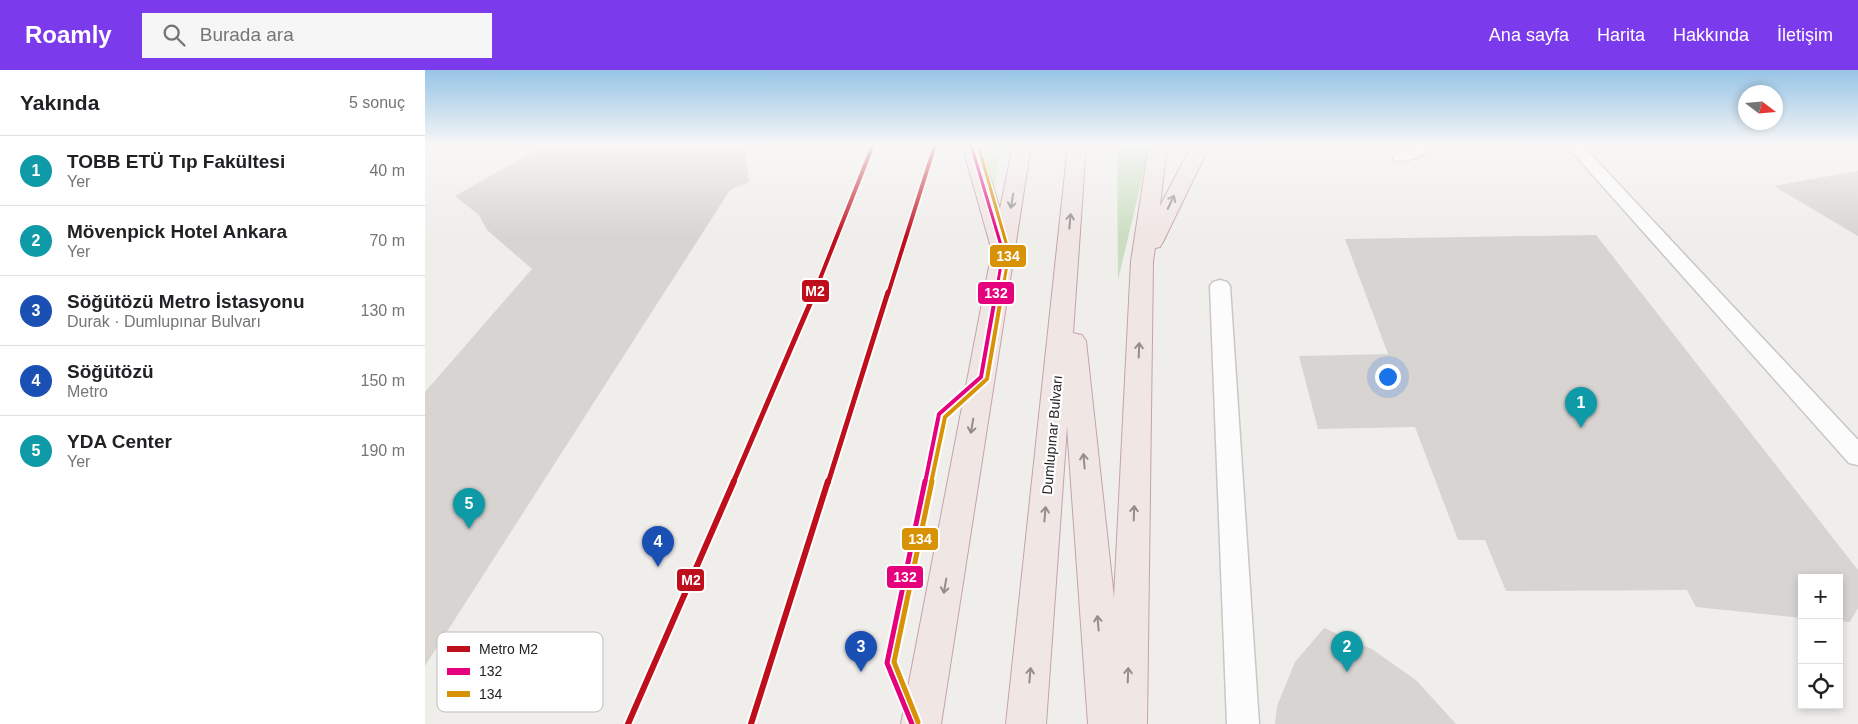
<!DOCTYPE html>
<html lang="tr">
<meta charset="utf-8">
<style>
:root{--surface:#fff;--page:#f6f6f6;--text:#202124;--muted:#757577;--line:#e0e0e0;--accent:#7c3aed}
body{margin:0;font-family:Helvetica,sans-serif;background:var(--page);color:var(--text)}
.controls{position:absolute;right:15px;bottom:15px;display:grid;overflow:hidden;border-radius:0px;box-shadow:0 2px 8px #0003}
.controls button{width:45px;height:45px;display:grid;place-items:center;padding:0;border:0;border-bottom:1px solid var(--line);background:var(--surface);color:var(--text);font:25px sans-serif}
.compass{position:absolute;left:1313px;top:15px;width:45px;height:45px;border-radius:50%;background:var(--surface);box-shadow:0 2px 8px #0003;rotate:106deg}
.you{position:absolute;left:962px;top:306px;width:18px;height:18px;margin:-12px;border:4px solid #fff;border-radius:50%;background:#1a73e8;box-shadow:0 0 0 8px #1a73e833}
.badge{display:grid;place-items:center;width:32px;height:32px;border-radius:50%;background:var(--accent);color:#fff;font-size:16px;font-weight:700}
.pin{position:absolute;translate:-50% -41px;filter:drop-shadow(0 1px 2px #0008)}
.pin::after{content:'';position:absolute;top:26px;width:18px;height:15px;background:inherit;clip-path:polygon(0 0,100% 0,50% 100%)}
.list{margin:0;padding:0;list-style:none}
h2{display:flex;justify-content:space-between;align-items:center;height:65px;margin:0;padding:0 20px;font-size:21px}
h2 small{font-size:16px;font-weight:400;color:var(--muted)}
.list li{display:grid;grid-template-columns:32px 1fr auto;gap:15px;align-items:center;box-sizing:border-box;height:70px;padding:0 20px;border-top:1px solid var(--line)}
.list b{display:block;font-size:19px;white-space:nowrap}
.list p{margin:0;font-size:16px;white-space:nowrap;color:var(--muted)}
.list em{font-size:16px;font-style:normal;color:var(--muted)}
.icon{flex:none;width:28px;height:28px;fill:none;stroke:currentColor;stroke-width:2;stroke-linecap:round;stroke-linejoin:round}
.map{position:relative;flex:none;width:1433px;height:654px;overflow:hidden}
header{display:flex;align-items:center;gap:30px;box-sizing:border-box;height:70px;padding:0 25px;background:var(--accent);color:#fff}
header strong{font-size:24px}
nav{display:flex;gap:28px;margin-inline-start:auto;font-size:18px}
.search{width:350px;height:45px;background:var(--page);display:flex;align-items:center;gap:12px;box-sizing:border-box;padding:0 18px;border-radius:0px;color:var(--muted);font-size:19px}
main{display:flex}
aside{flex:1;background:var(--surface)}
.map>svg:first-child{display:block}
</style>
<header>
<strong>Roamly</strong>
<div class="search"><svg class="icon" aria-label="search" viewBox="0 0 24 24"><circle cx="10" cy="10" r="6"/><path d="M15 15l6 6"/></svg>Burada ara</div>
<nav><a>Ana sayfa</a><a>Harita</a><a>Hakkında</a><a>İletişim</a></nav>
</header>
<main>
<aside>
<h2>Yakında<small>5 sonuç</small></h2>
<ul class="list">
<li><span class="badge" style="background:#0f9aa8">1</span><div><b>TOBB ETÜ Tıp Fakültesi</b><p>Yer</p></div><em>40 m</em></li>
<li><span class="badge" style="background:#0f9aa8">2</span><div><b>Mövenpick Hotel Ankara</b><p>Yer</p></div><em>70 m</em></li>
<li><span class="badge" style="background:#1a4fb4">3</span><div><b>Söğütözü Metro İstasyonu</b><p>Durak · Dumlupınar Bulvarı</p></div><em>130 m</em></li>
<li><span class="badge" style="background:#1a4fb4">4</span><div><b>Söğütözü</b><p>Metro</p></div><em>150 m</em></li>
<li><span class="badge" style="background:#0f9aa8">5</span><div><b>YDA Center</b><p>Yer</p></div><em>190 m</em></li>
</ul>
</aside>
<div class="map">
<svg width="1433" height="654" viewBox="0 0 1433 654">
<rect width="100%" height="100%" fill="#f0eeeb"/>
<!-- grass -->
<path fill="#ddeccb" d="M559,75H575L569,125Z"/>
<!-- forest -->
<path fill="#cbdec1" d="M692,75H725L693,210Z"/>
<!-- building -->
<path fill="#d7d4d2" d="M120,75H319L324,112L305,120L0,596V322L107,199L62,160L54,145L30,126Z
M1433,101V166L1349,116Z
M1171,165L1433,500V538L1425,552L1414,551V508H1377V548L1271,537L1262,520L1081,521L1060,470H1033L990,357L893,359L874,286L963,284L920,169Z
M899,558L947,579L992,611L1031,654H850L852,636L870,592Z"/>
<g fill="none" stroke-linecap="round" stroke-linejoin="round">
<defs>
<path id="minor" d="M993,75H1014L1012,78C1000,83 983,94 970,90L968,87L970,84Z
M1141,75H1157L1433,370V395L1424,393Z
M795,210L802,212L805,216L834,654H802L785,216L788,212Z"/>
<path id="trunk" d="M537,75H555L575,139L588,75H606L516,654H476L567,181Z
M643,75H661L648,263L657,265L661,271L689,528L706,191L724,75H742L735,136L767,75H785L738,172L735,177L730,178L728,191L722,654H663L642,356L621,654H581Z"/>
</defs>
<!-- minor casing -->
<use href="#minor" stroke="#c9c8c7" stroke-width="3"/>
<!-- trunk casing -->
<use href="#trunk" stroke="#c5a2ac" stroke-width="2"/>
<!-- minor -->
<use href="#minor" fill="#fdfcfc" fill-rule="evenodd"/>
<!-- trunk -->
<use href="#trunk" fill="#f0e6e4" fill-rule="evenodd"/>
<defs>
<path id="bus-1-far2" d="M546,75L578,182L571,224"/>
<path id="bus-1-far1" d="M500,413L514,344L556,307L571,222"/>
<path id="bus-1" d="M487,654L462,593L500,411"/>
<path id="bus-2-far2" d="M553,75L584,183L577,224"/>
<path id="bus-2-far1" d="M506,413L520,347L562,309L577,222"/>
<path id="bus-2" d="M493,652L469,592L507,411"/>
</defs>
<!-- bus-1-far2 casing -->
<use href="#bus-1-far2" stroke="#fff" stroke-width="6"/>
<!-- bus-1-far1 casing -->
<use href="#bus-1-far1" stroke="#fff" stroke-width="8"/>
<!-- bus-1 casing -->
<use href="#bus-1" stroke="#fff" stroke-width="9"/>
<!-- bus-2-far2 casing -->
<use href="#bus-2-far2" stroke="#fff" stroke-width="6"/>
<!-- bus-2-far1 casing -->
<use href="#bus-2-far1" stroke="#fff" stroke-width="8"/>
<!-- bus-2 casing -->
<use href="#bus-2" stroke="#fff" stroke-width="9"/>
<!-- bus-1-far2 -->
<use href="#bus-1-far2" stroke="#e5007d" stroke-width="3"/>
<!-- bus-1-far1 -->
<use href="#bus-1-far1" stroke="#e5007d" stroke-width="4"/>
<!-- bus-1 -->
<use href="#bus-1" stroke="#e5007d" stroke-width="5"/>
<!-- bus-2-far2 -->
<use href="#bus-2-far2" stroke="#d79205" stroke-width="3"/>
<!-- bus-2-far1 -->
<use href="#bus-2-far1" stroke="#d79205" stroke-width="4"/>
<!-- bus-2 -->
<use href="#bus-2" stroke="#d79205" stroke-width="5"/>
<defs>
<path id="metro-1-far2" d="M389,224L448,75
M463,224L510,75"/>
<path id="metro-1-far1" d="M308,413L390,222
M403,413L463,222"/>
<path id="metro-1" d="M203,654L309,411
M326,654L403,411"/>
</defs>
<!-- metro-1-far2 casing -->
<use href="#metro-1-far2" stroke="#fff" stroke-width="7"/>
<!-- metro-1-far1 casing -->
<use href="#metro-1-far1" stroke="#fff" stroke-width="9"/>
<!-- metro-1 casing -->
<use href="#metro-1" stroke="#fff" stroke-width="10"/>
<!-- metro-1-far2 -->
<use href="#metro-1-far2" stroke="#bf0e1c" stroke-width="4"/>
<!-- metro-1-far1 -->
<use href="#metro-1-far1" stroke="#bf0e1c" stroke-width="5"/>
<!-- metro-1 -->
<use href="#metro-1" stroke="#bf0e1c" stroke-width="6"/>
</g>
<!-- one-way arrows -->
<defs><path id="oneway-shaft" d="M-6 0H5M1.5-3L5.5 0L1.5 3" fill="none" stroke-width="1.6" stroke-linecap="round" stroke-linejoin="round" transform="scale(1.25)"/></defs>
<g stroke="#938e8d">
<use href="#oneway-shaft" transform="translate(587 131) rotate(100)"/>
<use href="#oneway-shaft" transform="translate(746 132) rotate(-64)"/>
<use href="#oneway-shaft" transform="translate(645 151) rotate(-85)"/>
<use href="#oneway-shaft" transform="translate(714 280) rotate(-88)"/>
<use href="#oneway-shaft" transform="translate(547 356) rotate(100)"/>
<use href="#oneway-shaft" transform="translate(659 391) rotate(-95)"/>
<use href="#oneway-shaft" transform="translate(709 443) rotate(-88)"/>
<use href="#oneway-shaft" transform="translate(620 444) rotate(-85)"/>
<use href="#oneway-shaft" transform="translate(520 516) rotate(100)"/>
<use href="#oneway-shaft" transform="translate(673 553) rotate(-95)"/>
<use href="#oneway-shaft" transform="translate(605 605) rotate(-85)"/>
<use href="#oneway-shaft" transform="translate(703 605) rotate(-88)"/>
</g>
<!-- sky -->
<linearGradient id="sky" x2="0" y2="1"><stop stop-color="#97c4e6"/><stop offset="0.45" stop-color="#f8f7f6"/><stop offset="1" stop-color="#f8f7f6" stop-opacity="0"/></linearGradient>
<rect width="1433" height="167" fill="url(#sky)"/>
<g text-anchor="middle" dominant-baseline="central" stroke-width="4.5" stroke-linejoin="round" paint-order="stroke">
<!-- street labels -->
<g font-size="14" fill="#222" stroke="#fff">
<text transform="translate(627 365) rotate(-85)">Dumlupınar Bulvarı</text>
</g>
</g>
<!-- legend -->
<rect x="12" y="562" width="166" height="80" rx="8" fill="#fff" stroke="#bdbdbd" stroke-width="1"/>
<rect x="22" y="576" width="23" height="6" fill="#bf0e1c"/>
<rect x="22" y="598" width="23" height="7" fill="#e5007d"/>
<rect x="22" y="621" width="23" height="6" fill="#d79205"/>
<g font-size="14" fill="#222">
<text x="54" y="584">Metro M2</text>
<text x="54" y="606">132</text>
<text x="54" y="629">134</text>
</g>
<g stroke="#fff" stroke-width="2">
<rect x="564" y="174" width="38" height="24" rx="5" fill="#d79205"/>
<rect x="376" y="209" width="29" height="24" rx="5" fill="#bf0e1c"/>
<rect x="552" y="211" width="38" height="24" rx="5" fill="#e5007d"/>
<rect x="476" y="457" width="38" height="24" rx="5" fill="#d79205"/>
<rect x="461" y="495" width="38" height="24" rx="5" fill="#e5007d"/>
<rect x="251" y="498" width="29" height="24" rx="5" fill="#bf0e1c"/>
</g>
<g font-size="14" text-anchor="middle" font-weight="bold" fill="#fff">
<text x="583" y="191">134</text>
<text x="390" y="226">M2</text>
<text x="571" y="228">132</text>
<text x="495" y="474">134</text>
<text x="480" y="512">132</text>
<text x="266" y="515">M2</text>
</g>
</svg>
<div class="controls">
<button>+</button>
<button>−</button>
<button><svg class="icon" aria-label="locate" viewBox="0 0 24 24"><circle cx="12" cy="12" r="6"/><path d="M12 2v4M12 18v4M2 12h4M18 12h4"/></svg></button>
</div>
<svg class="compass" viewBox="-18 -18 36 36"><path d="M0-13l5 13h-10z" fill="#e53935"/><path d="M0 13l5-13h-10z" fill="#757577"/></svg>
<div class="you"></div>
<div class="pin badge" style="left:1156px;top:358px;background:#0f9aa8">1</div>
<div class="pin badge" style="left:922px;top:602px;background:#0f9aa8">2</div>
<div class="pin badge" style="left:436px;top:602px;background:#1a4fb4">3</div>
<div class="pin badge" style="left:233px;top:497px;background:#1a4fb4">4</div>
<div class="pin badge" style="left:44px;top:459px;background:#0f9aa8">5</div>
</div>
</main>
